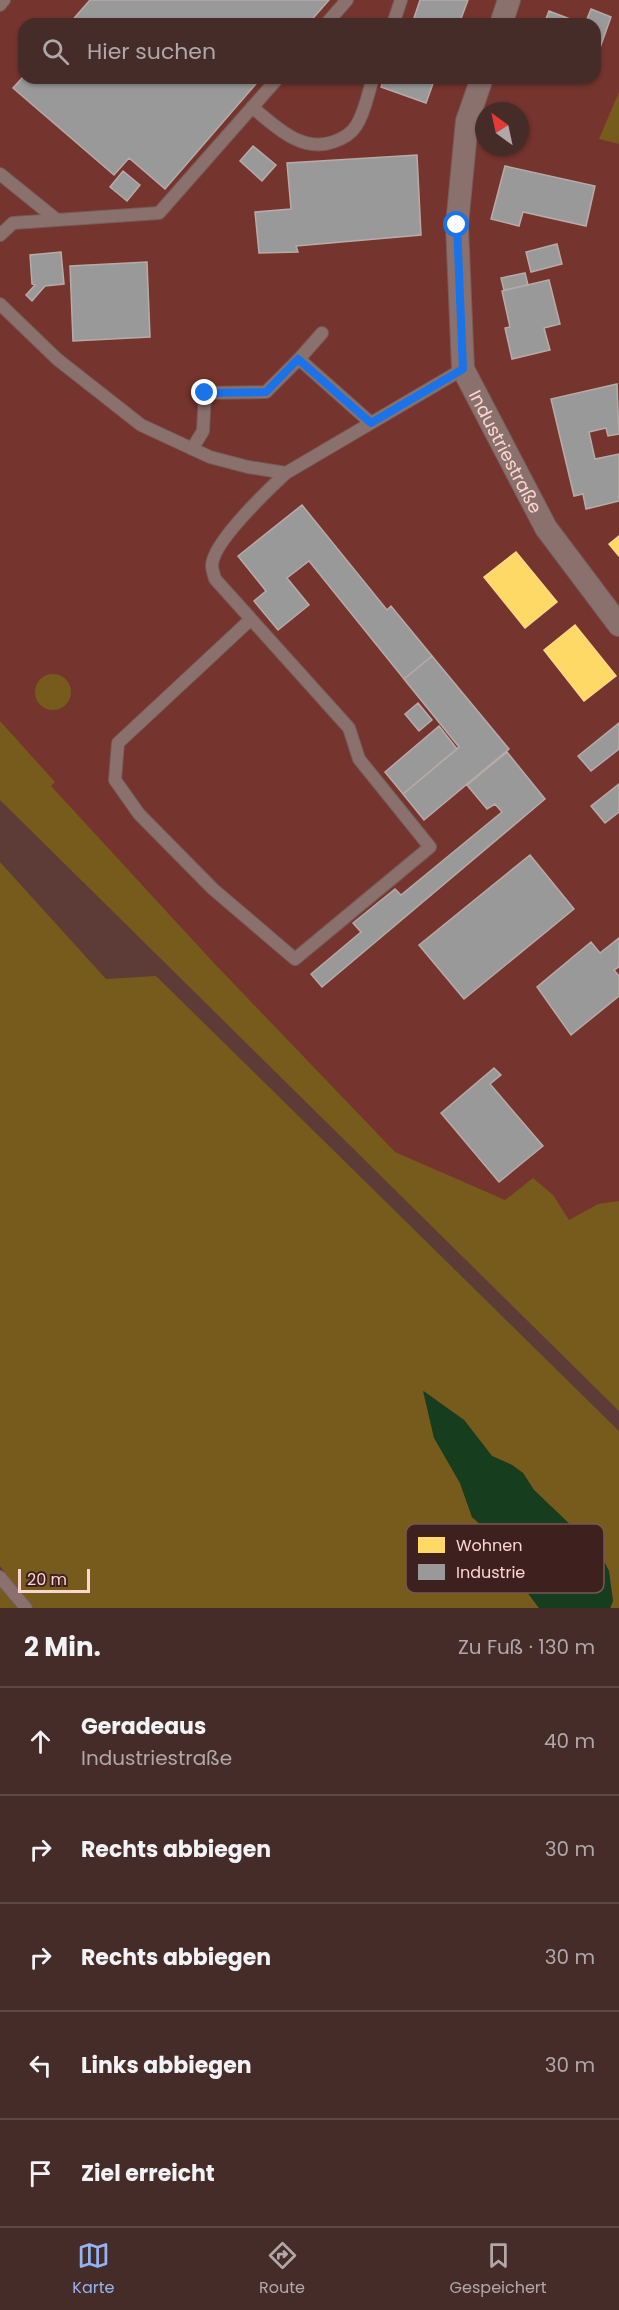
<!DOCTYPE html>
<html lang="de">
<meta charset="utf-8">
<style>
:root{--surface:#462c29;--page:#503835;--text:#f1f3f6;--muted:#b0a7a8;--line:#5e4846;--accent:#95b2f1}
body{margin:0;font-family:Poppins,sans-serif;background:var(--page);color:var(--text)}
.compass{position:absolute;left:475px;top:102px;width:54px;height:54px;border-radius:50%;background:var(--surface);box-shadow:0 2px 4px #0004;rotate:327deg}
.scale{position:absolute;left:18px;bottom:15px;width:72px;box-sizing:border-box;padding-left:6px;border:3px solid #fcd5cf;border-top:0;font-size:16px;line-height:21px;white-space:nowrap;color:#fcd5cf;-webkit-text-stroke:4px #3e211e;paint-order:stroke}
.stop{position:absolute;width:18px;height:18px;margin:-14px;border:4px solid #1a73e8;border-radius:50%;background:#fff}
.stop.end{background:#1a73e8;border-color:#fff;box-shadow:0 2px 6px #0008}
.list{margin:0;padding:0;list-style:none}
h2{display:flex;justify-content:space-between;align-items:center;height:78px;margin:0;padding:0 24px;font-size:26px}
h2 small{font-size:20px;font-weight:400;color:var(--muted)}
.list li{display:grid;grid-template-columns:39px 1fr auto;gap:18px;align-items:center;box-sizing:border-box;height:108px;padding:0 24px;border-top:2px solid var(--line)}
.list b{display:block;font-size:22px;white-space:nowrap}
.list p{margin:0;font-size:20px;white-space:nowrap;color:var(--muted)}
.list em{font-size:20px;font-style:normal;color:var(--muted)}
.icon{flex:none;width:33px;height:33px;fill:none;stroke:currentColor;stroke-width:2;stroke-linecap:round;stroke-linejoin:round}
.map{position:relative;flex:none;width:619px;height:1608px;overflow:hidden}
.search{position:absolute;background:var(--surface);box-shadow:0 2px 4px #0004;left:18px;right:18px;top:18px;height:66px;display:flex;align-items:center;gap:15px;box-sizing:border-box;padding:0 21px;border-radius:18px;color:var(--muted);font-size:22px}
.sheet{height:618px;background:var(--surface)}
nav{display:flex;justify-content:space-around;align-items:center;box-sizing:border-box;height:84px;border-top:2px solid var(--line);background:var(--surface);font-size:16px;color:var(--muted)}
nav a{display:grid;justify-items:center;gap:3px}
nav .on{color:var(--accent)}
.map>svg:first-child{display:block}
</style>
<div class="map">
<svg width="619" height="1608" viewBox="0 0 619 1608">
<rect width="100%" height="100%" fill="#5d3b37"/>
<!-- built -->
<path fill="#75342d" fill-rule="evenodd" d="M0,0H619V1389L0,757ZM24,24H595V78H24ZM484,111H520V147H484Z"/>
<!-- green -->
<path fill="#775b1c" d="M619,92V144L599,139Z
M35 692a18 18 0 1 1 36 0a18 18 0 1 1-36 0Z
M0,721L55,782L51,786L213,962L395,1152L505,1200L533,1178L553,1195L569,1220L598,1204L619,1201V1411L0,800Z
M0,862L106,979L156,976L619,1431V1608H610L613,1601L600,1553L534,1490L523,1473L512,1465L492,1456L464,1420L424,1391L434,1437L460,1483L472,1517L511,1552L521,1566L524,1588L539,1608H33L0,1566Z
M0,1587L17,1608H0Z"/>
<!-- water -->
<path fill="#163d1d" d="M423,1391L464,1420L492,1456L512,1465L523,1473L534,1490L600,1553L609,1571L613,1601L610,1608H539L524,1588L521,1566L511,1552L472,1517L460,1483L434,1438Z"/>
<!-- homes -->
<path fill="#ffd966" stroke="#fed886" stroke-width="1.5" d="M619,536V556L609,544Z
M516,552L557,602L525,628L484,577Z
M575,625L616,676L584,701L544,650Z"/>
<!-- industry -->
<path fill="#999" stroke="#b7aba9" stroke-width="1.5" d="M90,0H329L308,24H69Z
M420,0H468L459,24H412Z
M591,9L611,17L596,59L595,24H585Z
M549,11L583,24H544Z
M24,76V78H261L165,189L129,158L114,175L13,88Z
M384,78H435L426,103L381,87Z
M253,146L276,165L262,181L240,161Z
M417,155L421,235L296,246L298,252L259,253L255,212L291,209L287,163Z
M505,166L595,186L586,226L523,212L519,226L491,219Z
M123,171L140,185L127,201L110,187Z
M557,244L562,264L531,272L526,252Z
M61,252L64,284L45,286L32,301L26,295L35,285L32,284L30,255Z
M147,262L150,337L73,341L70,266Z
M525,273L528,285L504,290L501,278Z
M549,280L560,324L544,328L550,350L512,359L505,328L510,327L502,291Z
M617,384L619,434L608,436L606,428L589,432L595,459L619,454V501L586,509L583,494L574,496L551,399Z
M302,505L387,610L391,606L432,656L404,679L309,561L287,578L309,605L278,630L254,601L266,591L238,556Z
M432,656L509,749L424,820L403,794L459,747L404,679Z
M418,703L432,720L419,731L405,714Z
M619,723V749L591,771L578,756Z
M439,726L457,749L403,794L385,772Z
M507,752L545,799L322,987L311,974L361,932L353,923L395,889L401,895L502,812L495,804L487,809L467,785Z
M619,784V812L605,823L591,806Z
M530,855L574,909L464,999L419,945Z
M619,938V967L614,970L619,976V996L571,1035L537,987L591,942L600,953Z
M494,1068L501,1075L490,1084L543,1146L499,1182L441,1113Z"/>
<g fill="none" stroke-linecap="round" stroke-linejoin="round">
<defs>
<path id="lane" d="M0,5L4,0
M326,24L347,0
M393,24L401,0
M252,107C275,126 301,153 333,142C342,139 351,134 356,126C365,113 368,93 373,78
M0,174L57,220
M0,235L13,223L159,213L278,78
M0,304L57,359L141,425L210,457L248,467L286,473L463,369
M322,333L299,359L371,423
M192,449L203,431L205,393L266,392L299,359
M250,620L118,743L115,780L139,814L213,889L295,959L430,847L359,759L349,728L215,579C214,575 212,570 212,565C213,542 269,489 286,473
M0,1577L26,1608"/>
<g id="street">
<path d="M501,24L509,0"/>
<path id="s1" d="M482,78L467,121L457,225L463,369L546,528L619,625"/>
</g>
</defs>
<!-- lane casing -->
<use href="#lane" stroke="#785a56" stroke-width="14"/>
<!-- street casing -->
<use href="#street" stroke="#785a56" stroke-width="24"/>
<!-- lane -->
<use href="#lane" stroke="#8b716e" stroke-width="12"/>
<!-- street -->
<use href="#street" stroke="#8b716e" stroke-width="22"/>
</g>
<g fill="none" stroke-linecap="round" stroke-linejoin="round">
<!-- route -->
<path stroke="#1a73e8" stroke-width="8" d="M205,393L266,392L298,359L371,423L463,369L457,225"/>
</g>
<g text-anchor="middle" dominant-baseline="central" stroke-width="6" stroke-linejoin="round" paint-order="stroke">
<!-- street labels -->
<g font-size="18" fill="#fcd5cf" stroke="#3e211e">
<text stroke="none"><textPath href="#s1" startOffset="387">Industriestraße</textPath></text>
</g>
</g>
<!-- legend -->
<rect x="406" y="1524" width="198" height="69" rx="9" fill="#3e211e" stroke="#775753" stroke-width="1.5"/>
<rect x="418" y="1537" width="27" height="16" fill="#ffd966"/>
<rect x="418" y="1564" width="27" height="16" fill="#999"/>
<g font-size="16" fill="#fcd5cf">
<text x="456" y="1551">Wohnen</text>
<text x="456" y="1578">Industrie</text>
</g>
</svg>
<svg class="compass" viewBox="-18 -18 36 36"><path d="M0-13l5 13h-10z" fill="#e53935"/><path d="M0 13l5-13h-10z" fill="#b0a7a8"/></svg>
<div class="scale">20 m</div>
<div class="stop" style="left:457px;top:225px"></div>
<div class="stop end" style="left:205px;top:393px"></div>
<div class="search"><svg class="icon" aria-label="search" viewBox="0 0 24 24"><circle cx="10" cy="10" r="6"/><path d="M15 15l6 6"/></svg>Hier suchen</div>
</div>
<section class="sheet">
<h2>2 Min.<small>Zu Fuß · 130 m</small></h2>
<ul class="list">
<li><svg class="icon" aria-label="ahead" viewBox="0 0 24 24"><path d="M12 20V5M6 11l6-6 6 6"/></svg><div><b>Geradeaus</b><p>Industriestraße</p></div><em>40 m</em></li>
<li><svg class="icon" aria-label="right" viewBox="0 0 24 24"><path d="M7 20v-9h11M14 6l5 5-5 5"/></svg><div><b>Rechts abbiegen</b></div><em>30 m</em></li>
<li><svg class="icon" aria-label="right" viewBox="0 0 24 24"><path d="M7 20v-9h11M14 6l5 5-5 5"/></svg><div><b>Rechts abbiegen</b></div><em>30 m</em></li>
<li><svg class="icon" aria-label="left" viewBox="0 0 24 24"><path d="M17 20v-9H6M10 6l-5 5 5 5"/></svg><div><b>Links abbiegen</b></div><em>30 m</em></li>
<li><svg class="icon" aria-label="arrive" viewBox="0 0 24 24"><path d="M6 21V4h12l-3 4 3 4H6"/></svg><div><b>Ziel erreicht</b></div></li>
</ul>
</section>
<nav>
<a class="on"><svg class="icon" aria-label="map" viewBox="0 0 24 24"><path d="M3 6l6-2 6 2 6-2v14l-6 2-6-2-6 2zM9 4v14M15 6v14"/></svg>Karte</a>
<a><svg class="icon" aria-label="directions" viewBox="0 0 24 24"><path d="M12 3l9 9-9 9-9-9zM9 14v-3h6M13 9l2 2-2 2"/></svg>Route</a>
<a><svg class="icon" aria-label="saved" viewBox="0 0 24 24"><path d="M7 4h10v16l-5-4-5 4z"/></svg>Gespeichert</a>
</nav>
